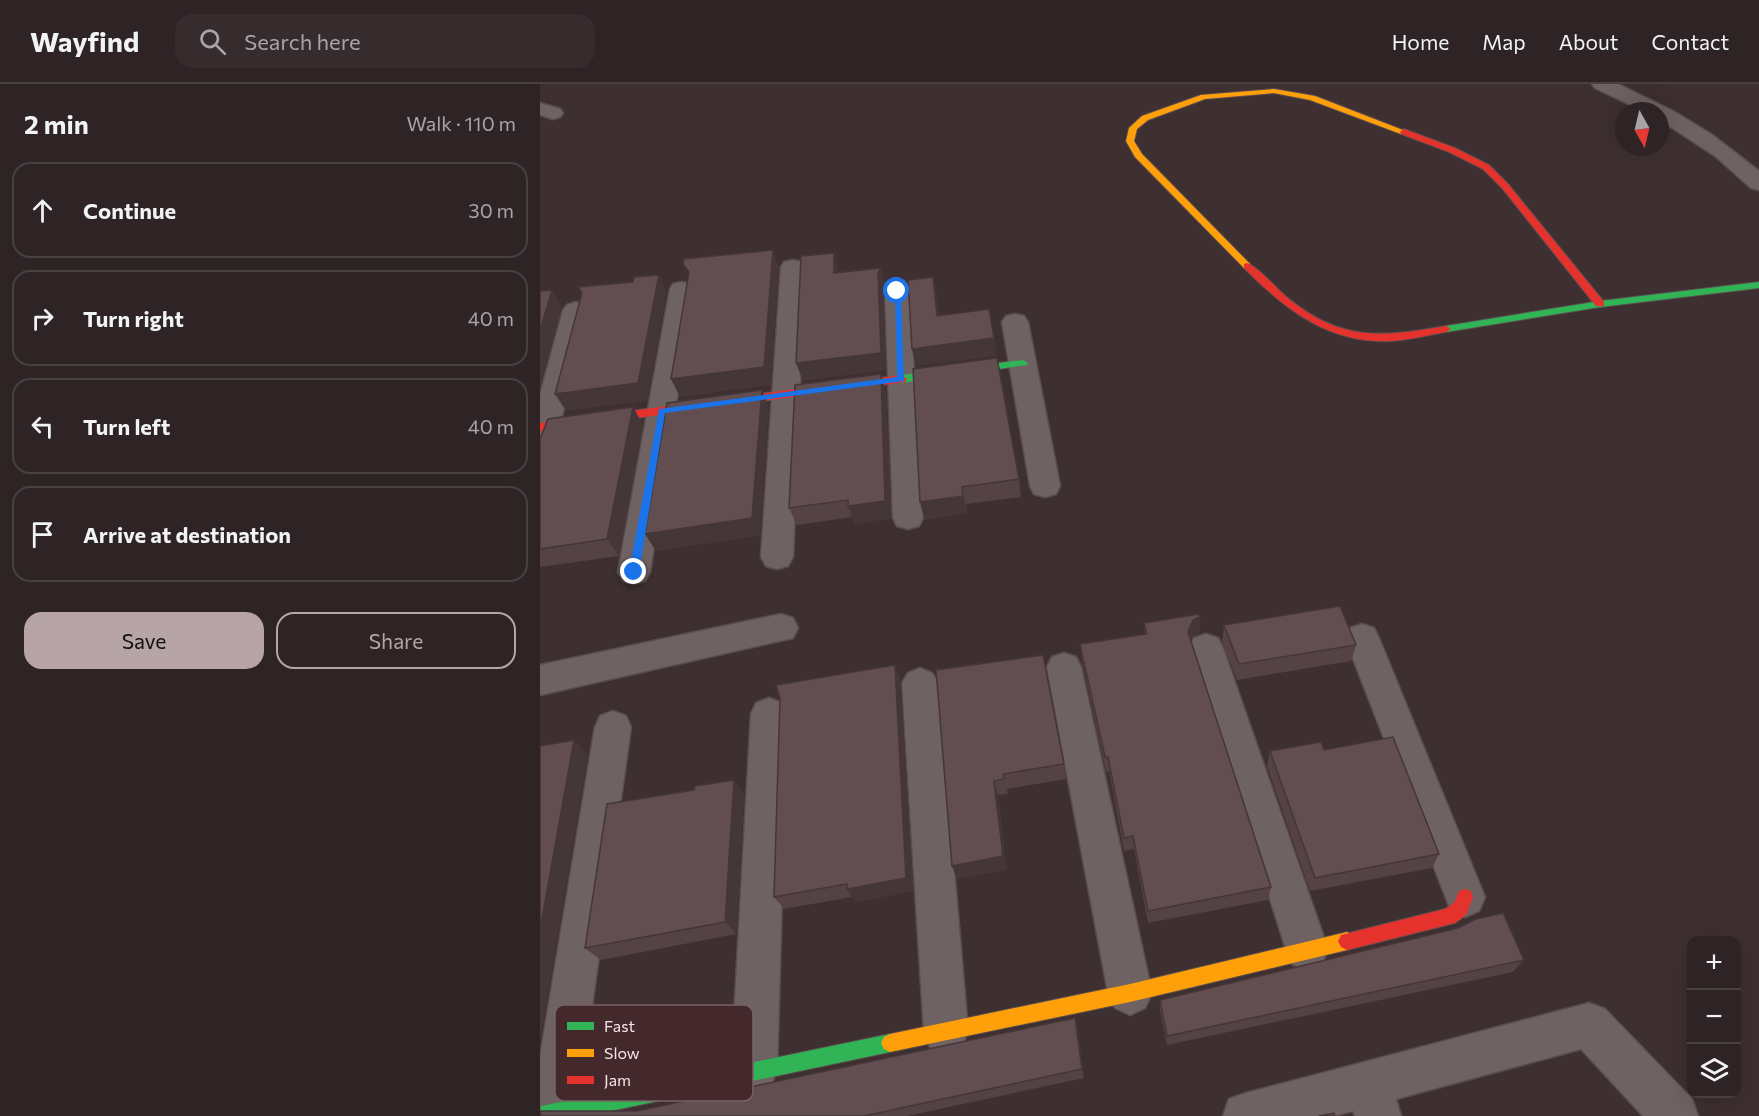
<!DOCTYPE html>
<meta charset="utf-8">
<style>
:root{--surface:#2e2325;--page:#362b2d;--text:#f1f3f6;--muted:#a7a4a7;--line:#494042;--accent:#b6a4a6}
body{margin:0;font-family:Commissioner,sans-serif;background:var(--page);color:var(--text)}
.controls{position:absolute;right:18px;bottom:18px;display:grid;overflow:hidden;border-radius:12px;box-shadow:0 6px 24px #0002}
.controls button{width:54px;height:54px;display:grid;place-items:center;padding:0;border:0;border-bottom:2px solid var(--line);background:var(--surface);color:var(--text);font:30px sans-serif}
.compass{position:absolute;left:1075px;top:18px;width:54px;height:54px;border-radius:50%;background:var(--surface);box-shadow:0 6px 24px #0002;rotate:172deg}
.stop{position:absolute;width:18px;height:18px;margin:-14px;border:4px solid #1a73e8;border-radius:50%;background:#fff}
.stop.end{background:#1a73e8;border-color:#fff;box-shadow:0 2px 6px #0008}
.list{margin:0;padding:0;list-style:none}
h2{display:flex;justify-content:space-between;align-items:center;height:78px;margin:0;padding:0 24px;font-size:26px}
h2 small{font-size:20px;font-weight:400;color:var(--muted)}
.list li{display:grid;grid-template-columns:39px 1fr auto;gap:18px;align-items:center;box-sizing:border-box;height:96px;margin:0 12px 12px;padding:0 12px;border:2px solid var(--line);border-radius:18px}
.list b{display:block;font-size:22px;white-space:nowrap}
.list em{font-size:20px;font-style:normal;color:var(--muted)}
.actions{display:flex;gap:12px;padding:18px 24px}
.actions a{flex:1;padding:14px 0;border:2px solid var(--accent);border-radius:18px;text-align:center;font-size:21px;color:var(--accent)}
.actions .main{background:var(--accent);color:#111}
.icon{flex:none;width:33px;height:33px;fill:none;stroke:currentColor;stroke-width:2;stroke-linecap:round;stroke-linejoin:round}
.map{position:relative;flex:none;width:1219px;height:1032px;overflow:hidden}
header{display:flex;align-items:center;gap:36px;box-sizing:border-box;height:84px;padding:0 30px;background:var(--surface);border-bottom:2px solid var(--line)}
header strong{font-size:28px}
nav{display:flex;gap:33px;margin-inline-start:auto;font-size:21px}
.search{width:420px;height:54px;background:var(--page);display:flex;align-items:center;gap:15px;box-sizing:border-box;padding:0 21px;border-radius:18px;color:var(--muted);font-size:22px}
main{display:flex}
aside{flex:1;background:var(--surface)}
.map>svg:first-child{display:block}
</style>
<header>
<strong>Wayfind</strong>
<div class="search"><svg class="icon" aria-label="search" viewBox="0 0 24 24"><circle cx="10" cy="10" r="6"/><path d="M15 15l6 6"/></svg>Search here</div>
<nav><a>Home</a><a>Map</a><a>About</a><a>Contact</a></nav>
</header>
<main>
<aside>
<h2>2 min<small>Walk · 110 m</small></h2>
<ul class="list">
<li><svg class="icon" aria-label="ahead" viewBox="0 0 24 24"><path d="M12 20V5M6 11l6-6 6 6"/></svg><div><b>Continue</b></div><em>30 m</em></li>
<li><svg class="icon" aria-label="right" viewBox="0 0 24 24"><path d="M7 20v-9h11M14 6l5 5-5 5"/></svg><div><b>Turn right</b></div><em>40 m</em></li>
<li><svg class="icon" aria-label="left" viewBox="0 0 24 24"><path d="M17 20v-9H6M10 6l-5 5 5 5"/></svg><div><b>Turn left</b></div><em>40 m</em></li>
<li><svg class="icon" aria-label="arrive" viewBox="0 0 24 24"><path d="M6 21V4h12l-3 4 3 4H6"/></svg><div><b>Arrive at destination</b></div></li>
</ul>
<div class="actions"><a class="main">Save</a><a>Share</a></div>
</aside>
<div class="map">
<svg width="1219" height="1032" viewBox="0 0 1219 1032">
<rect width="100%" height="100%" fill="#3e2f31"/>
<g fill="none" stroke-linecap="round" stroke-linejoin="round">
<defs>
<path id="street" d="M1052,0H1078L1133,27L1171,50L1219,87V106L1211,104L1175,72L1120,36V27H1103L1055,4Z
M0,19L20,25L23,29L20,33L13,35L0,31Z
M253,176L262,178L265,183L253,473L248,482L237,485L226,482L221,473L241,183L244,178Z
M142,198L151,200L154,205L110,488L105,497L94,500L83,497L78,488L130,205L133,200Z
M357,200L366,202L369,207L383,434L379,442L368,445L357,442L353,434L345,207L348,202Z
M36,218L45,221L49,226L14,364L10,371L0,374V311L23,226L27,221Z
M475,230L484,232L488,238L520,402L516,410L505,413L494,410L490,402L462,238L466,232Z
M241,530L253,534L258,544L253,554L0,611V581Z
M822,540L834,544L839,554L945,813L939,827L925,833L911,827L805,554L810,544Z
M666,550L678,554L683,564L788,865L782,880L767,886L752,880L746,865L649,564L654,554Z
M524,569L536,573L541,583L612,909L605,924L590,931L575,924L568,909L507,583L512,573Z
M380,584L392,589L398,599L428,947L422,963L406,969L390,963L384,947L362,599L368,589Z
M229,614L242,619L247,630L237,987L230,1003L214,1010L198,1003L191,987L211,630L216,619Z
M73,627L86,632L91,643L37,1029L36,1032H0V973L55,643L60,632Z
M1049,919L1065,925L1152,1015L1158,1032H1103L1041,965L856,1015L861,1032H815L813,1027L793,1032H683L689,1015L706,1009Z"/>
<path id="fast" d="M1219,198V204L1060,223L906,248L901,245L906,242L1060,217Z
M483,276L488,279L487,281L361,299L355,295L361,291Z
M350,950L356,953L359,959L356,965L350,968L47,1032H0L1,1022Z"/>
<path id="slow" d="M734,5L775,12L868,48L861,50L770,16L734,9L665,15L608,36L597,45L594,57L602,70L710,180V184H704L595,73L586,57L589,44L602,32L661,11Z
M807,848L813,851L816,857L813,863L807,866L590,918L350,968L344,965L341,959L344,953L350,950L590,900Z"/>
<path id="jam" d="M864,45L915,64L949,81L968,100L1064,218V222H1056L962,104L943,85L909,68L861,50L860,48Z
M707,179C720,184 737,206 749,215C802,258 843,253 906,242L911,245L906,248C888,251 870,256 851,257C789,260 746,226 704,184V180Z
M361,291L367,295L365,298L0,347V339Z
M925,805L931,807L933,813L926,831L915,839L807,866L801,863L798,857L801,851L905,825L914,819L919,807Z"/>
</defs>
<!-- street casing -->
<use href="#street" stroke="#5b4d4e" stroke-width="3"/>
<!-- fast casing -->
<use href="#fast" stroke="#5b4d4e" stroke-width="2"/>
<!-- slow casing -->
<use href="#slow" stroke="#5b4d4e" stroke-width="2"/>
<!-- jam casing -->
<use href="#jam" stroke="#5b4d4e" stroke-width="2"/>
<!-- street -->
<use href="#street" fill="#6e6263" fill-rule="evenodd"/>
<!-- fast -->
<use href="#fast" fill="#30b455" fill-rule="evenodd"/>
<!-- slow -->
<use href="#slow" fill="#ff9f0a" fill-rule="evenodd"/>
<!-- jam -->
<use href="#jam" fill="#e5322d" fill-rule="evenodd"/>
</g>
<!-- wall -->
<path fill="#544245" d="M373,285L479,395L481,413L426,420L427,429L385,436L380,418Z
M346,307L351,434L315,440L312,433L257,441L249,424Z
M93,323L103,341L79,472L0,483V355Z
M660,533L659,550L652,553L650,557L731,803L728,816L608,839L594,765L584,767L569,687L566,688L542,576L540,560L605,550L604,539Z
M684,541L816,561L811,577L697,596L682,558Z
M396,586L524,680L526,695L467,705L468,710L458,711L467,786L417,795L412,782Z
M361,597L373,807L315,818L312,813L244,825L234,813Z
M784,666L899,770L892,784L770,807L727,682L730,667Z
M204,710L196,850L61,876L45,864Z
M984,876L973,888L627,961L620,926V916Z
M535,934L544,994L367,1032H0L97,1027Z"/>
<!-- shaded-wall -->
<path fill="#453638" d="M233,166L239,184L231,301L140,313L131,295Z
M294,169L299,186V207L294,189Z
M341,184L346,202L343,207L346,286L263,297L256,279L338,189Z
M119,191L127,208L107,317L26,327L15,310Z
M393,193L397,211L401,249L397,232Z
M12,206L22,224L0,303V247Z
M454,254L457,272L376,282L372,265Z
M341,290L346,307L351,434L315,440L308,422Z
M222,306L229,324L220,452L116,467L105,450Z
M93,323L103,341L79,472L67,455Z
M422,403L427,429L385,436L380,418Z
M660,533L659,550L652,553L647,565L648,548L653,536Z
M355,581L361,597L373,807L315,818L307,805Z
M34,656L48,671L0,959V846Z
M194,696L204,710L196,850L185,838Z
M454,697L458,711L467,786L417,795L412,782Z
M535,934L538,944L544,994L542,985Z"/>
<!-- building -->
<path fill="#624d50" stroke="#453638" stroke-width="1.5" d="M233,166L224,283L131,295L149,188L143,180L144,175Z
M294,169V189L341,184L338,189L341,269L256,279L261,172Z
M119,191L98,299L15,310L42,209L38,203L93,198L94,193Z
M393,193L397,232L449,225L454,254L372,265L368,196Z
M12,206L0,247V207Z
M457,274L479,395L422,403L423,412L380,418L373,285Z
M341,290L345,417L308,422V416L249,424L255,301Z
M222,306L212,434L105,450L127,319Z
M93,323L67,455L0,465V355L8,335Z
M800,522L816,561L699,580L684,541Z
M659,530L660,533L653,536L648,548L731,803L608,827L593,752L584,754L568,673H565L540,560L607,550L604,539Z
M503,571L524,680L463,690L464,695L454,697L463,772L412,782L396,586Z
M355,581L366,794L307,805V800L234,813L240,614L236,601Z
M853,653L899,770L775,794L730,667L781,658L784,666Z
M34,656L0,846V662Z
M194,696L185,838L45,864L67,720L154,706L155,702Z
M963,829L984,876L627,952L620,916L918,844L936,835Z
M535,934L542,985L324,1032H0V1027H97Z
M794,1029L795,1032H779Z"/>
<!-- route -->
<path fill="#1a73e8" d="M355,205L361,207L364,297L125,329L99,488L97,490H91L89,488L119,325L357,293Z"/>
<!-- legend -->
<rect x="15" y="921" width="198" height="96" rx="9" fill="#44292c" stroke="#796164" stroke-width="1.5"/>
<rect x="27" y="938" width="27" height="8" fill="#30b455"/>
<rect x="27" y="965" width="27" height="8" fill="#ff9f0a"/>
<rect x="27" y="992" width="27" height="8" fill="#e5322d"/>
<g font-size="16" fill="#f6e3e5">
<text x="64" y="948">Fast</text>
<text x="64" y="975">Slow</text>
<text x="64" y="1002">Jam</text>
</g>
</svg>
<div class="controls">
<button>+</button>
<button>−</button>
<button><svg class="icon" aria-label="layers" viewBox="0 0 24 24"><path d="M12 4l9 5-9 5-9-5zM3 14l9 5 9-5"/></svg></button>
</div>
<svg class="compass" viewBox="-18 -18 36 36"><path d="M0-13l5 13h-10z" fill="#e53935"/><path d="M0 13l5-13h-10z" fill="#a7a4a7"/></svg>
<div class="stop" style="left:357px;top:207px"></div>
<div class="stop end" style="left:94px;top:488px"></div>
</div>
</main>
